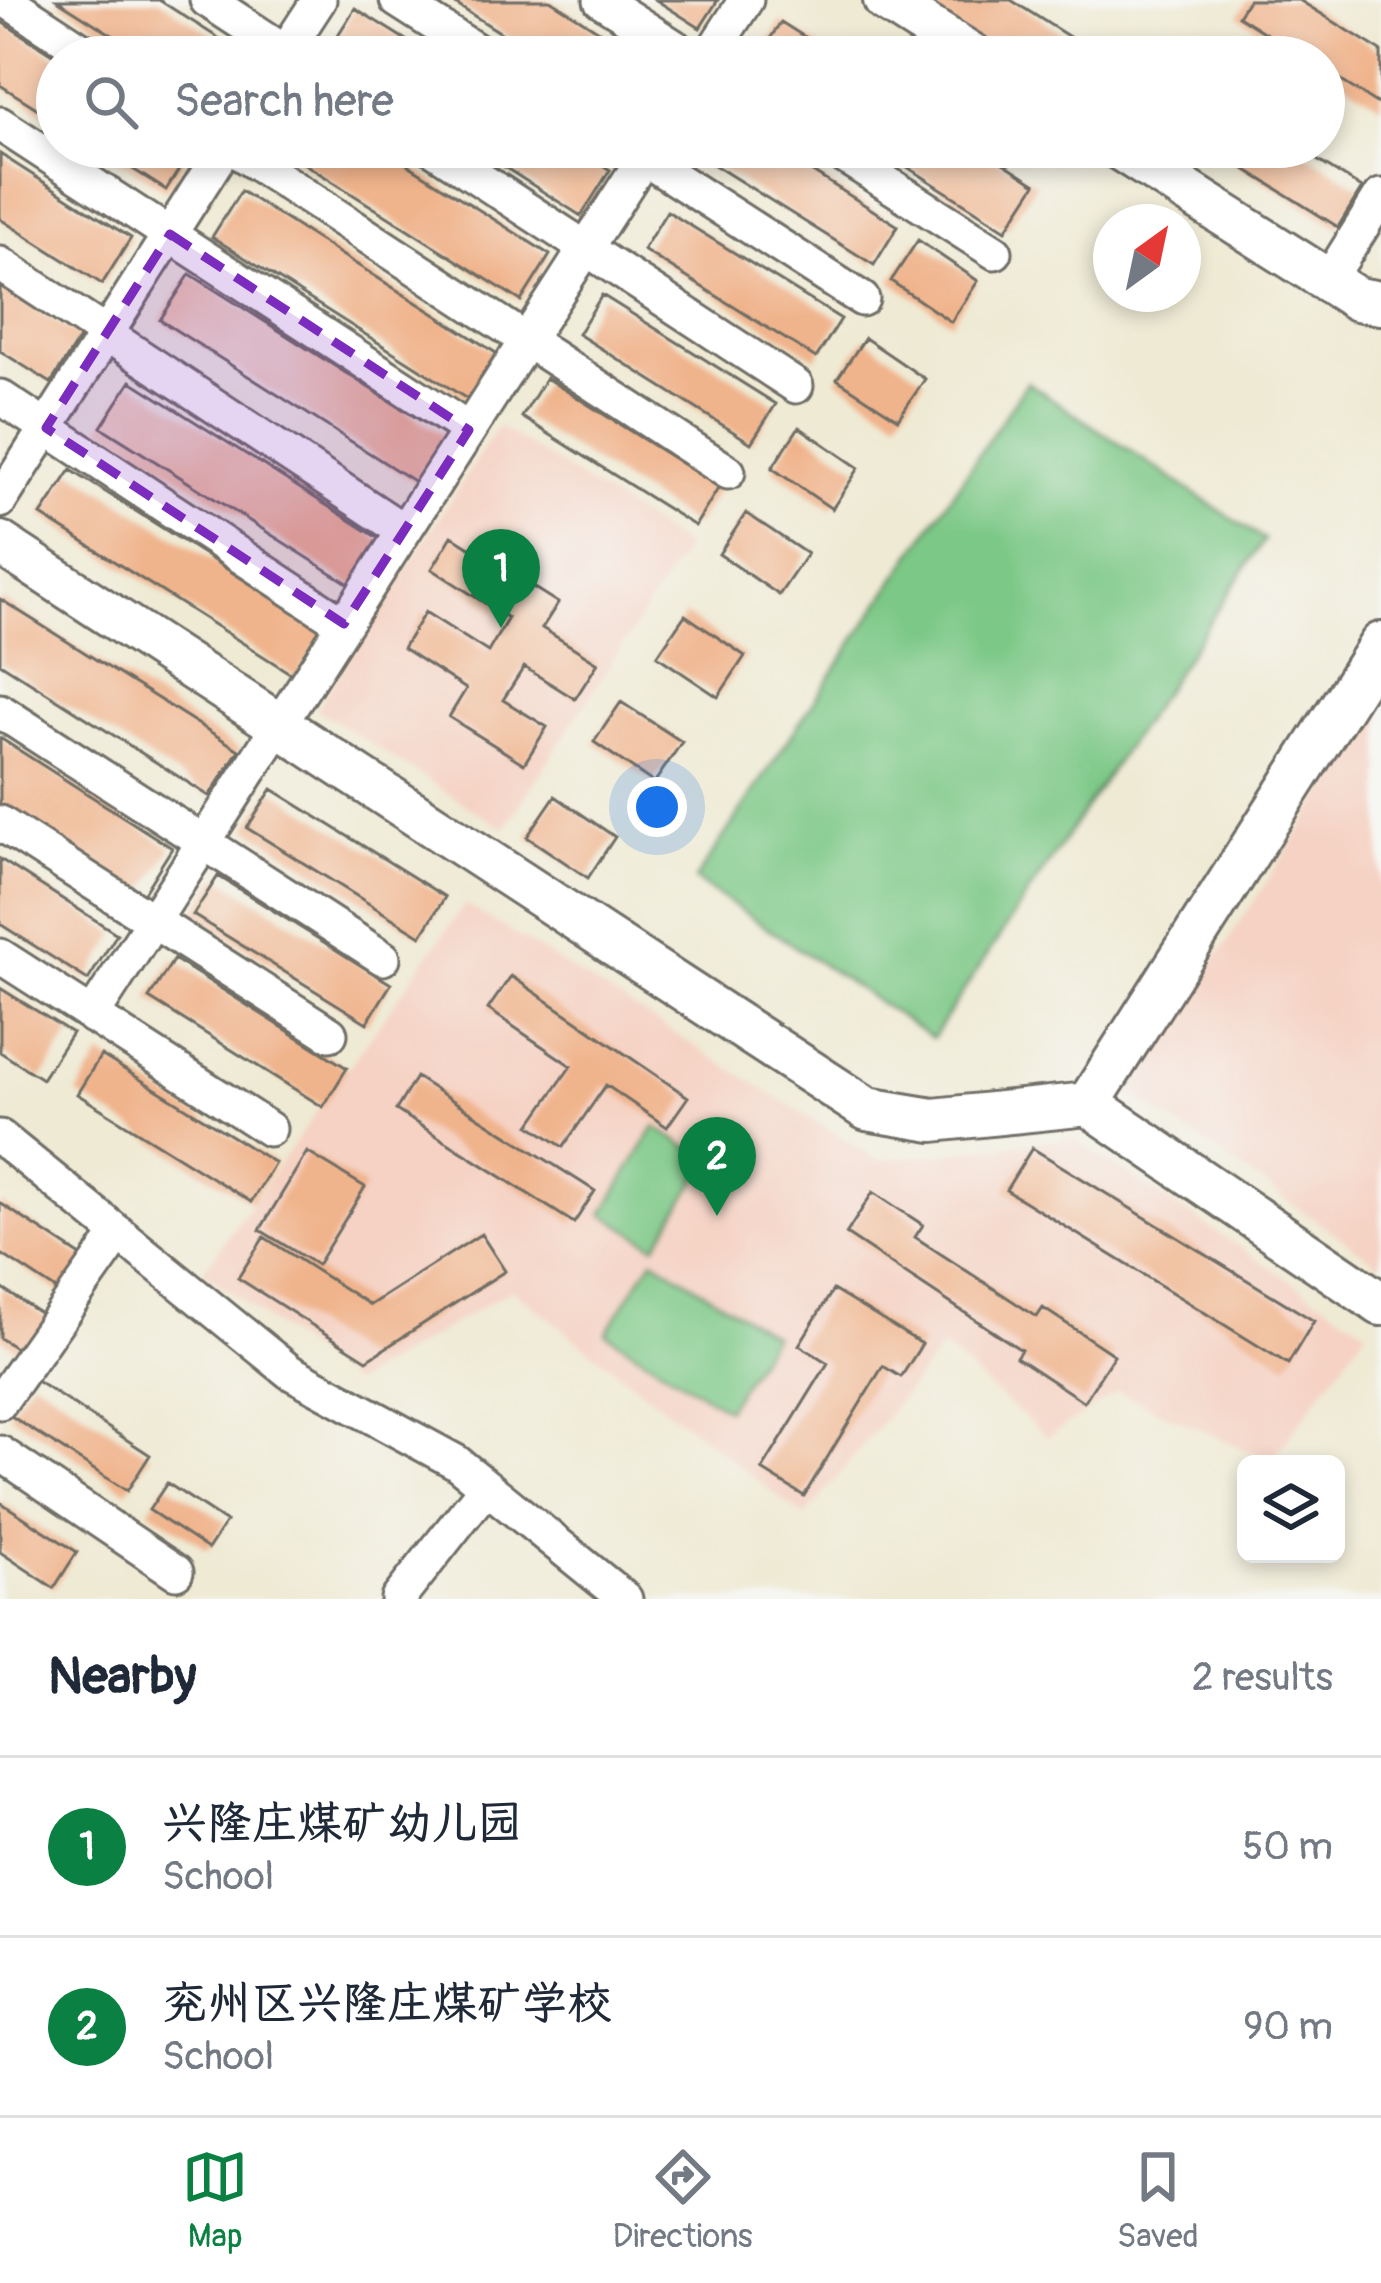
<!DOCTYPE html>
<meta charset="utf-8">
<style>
:root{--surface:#fff;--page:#f2f2f3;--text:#1f2937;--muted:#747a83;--line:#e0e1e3;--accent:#0b8043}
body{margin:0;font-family:Pangolin,"LXGW WenKai TC",sans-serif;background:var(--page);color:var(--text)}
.controls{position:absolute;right:36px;bottom:36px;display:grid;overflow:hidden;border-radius:18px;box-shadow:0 6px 18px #0003}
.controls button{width:108px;height:108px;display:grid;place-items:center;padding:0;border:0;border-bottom:3px solid var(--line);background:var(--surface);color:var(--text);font:60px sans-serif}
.compass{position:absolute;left:1093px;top:204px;width:108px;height:108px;border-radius:50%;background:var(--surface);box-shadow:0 6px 18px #0003;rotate:33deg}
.you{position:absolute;left:657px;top:807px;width:42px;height:42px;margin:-30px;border:9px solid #fff;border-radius:50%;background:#1a73e8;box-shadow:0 0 0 18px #1a73e833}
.badge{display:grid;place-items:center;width:78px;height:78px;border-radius:50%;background:var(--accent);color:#fff;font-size:39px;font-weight:700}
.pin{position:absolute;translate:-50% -99px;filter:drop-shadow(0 3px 6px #0008)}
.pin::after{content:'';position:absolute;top:63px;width:42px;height:36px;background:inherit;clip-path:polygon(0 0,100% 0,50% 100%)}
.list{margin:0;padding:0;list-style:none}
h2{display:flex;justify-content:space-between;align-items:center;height:156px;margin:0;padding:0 48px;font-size:51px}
h2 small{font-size:39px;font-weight:400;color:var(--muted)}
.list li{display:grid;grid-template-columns:78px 1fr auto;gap:36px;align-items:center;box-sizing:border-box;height:180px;padding:0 48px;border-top:3px solid var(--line)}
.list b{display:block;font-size:45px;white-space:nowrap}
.list p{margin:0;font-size:39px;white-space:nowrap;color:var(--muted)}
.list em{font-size:39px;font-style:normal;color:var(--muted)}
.icon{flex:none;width:66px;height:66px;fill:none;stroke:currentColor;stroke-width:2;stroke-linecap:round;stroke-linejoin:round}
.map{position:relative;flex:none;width:1381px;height:1599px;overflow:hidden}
.search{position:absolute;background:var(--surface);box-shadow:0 6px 18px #0003;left:36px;right:36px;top:36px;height:132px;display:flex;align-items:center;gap:30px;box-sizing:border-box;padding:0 42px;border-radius:66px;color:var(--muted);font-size:45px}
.sheet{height:516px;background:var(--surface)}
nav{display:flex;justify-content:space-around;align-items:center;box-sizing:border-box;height:168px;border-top:3px solid var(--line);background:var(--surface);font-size:33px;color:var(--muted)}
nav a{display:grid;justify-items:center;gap:6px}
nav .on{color:var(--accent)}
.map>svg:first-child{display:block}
</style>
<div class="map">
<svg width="1381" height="1599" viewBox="0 0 1381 1599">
<rect width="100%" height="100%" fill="#f6f6f2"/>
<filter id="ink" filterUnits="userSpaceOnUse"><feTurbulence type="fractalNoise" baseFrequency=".00833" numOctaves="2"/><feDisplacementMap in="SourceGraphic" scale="24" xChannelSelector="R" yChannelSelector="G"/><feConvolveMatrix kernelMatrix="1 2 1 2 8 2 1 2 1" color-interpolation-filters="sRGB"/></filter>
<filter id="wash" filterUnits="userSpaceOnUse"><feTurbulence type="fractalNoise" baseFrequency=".004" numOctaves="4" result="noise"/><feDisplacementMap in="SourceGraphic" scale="48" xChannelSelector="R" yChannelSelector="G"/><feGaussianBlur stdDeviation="2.7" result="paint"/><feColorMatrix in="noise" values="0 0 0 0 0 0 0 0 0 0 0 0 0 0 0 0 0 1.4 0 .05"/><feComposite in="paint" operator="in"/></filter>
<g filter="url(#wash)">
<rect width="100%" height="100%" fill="#efead4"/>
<!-- built -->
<path fill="#f5d2c3" d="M498,426L686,547L504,829L316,709Z
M1381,707V1265L1129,1092Z
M465,904L880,1161L1072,1138L1367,1330L1271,1461L1117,1392L1047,1437L942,1347L805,1517L512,1289L352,1384L203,1271Z"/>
<!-- green -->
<path fill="#7bc886" stroke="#537a58" stroke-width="3" d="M1027,382L1264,540L932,1038L695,880Z
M655,1127L709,1160L656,1246L603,1214Z
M653,1259L773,1335L726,1409L606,1333Z"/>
<g id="blocks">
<!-- building -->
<path fill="#f0b48c" d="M57,0H159L248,57H147Z
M449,0H550L640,57H539Z
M656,0H718L700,28Z
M910,0H1011L1101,57H999Z
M1248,0H1299L1381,51V106L1324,70V57H1303L1238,16Z
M355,8L433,57H331L326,54Z
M0,21L57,57V121L0,85Z
M781,22L836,57H758Z
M98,147H193L166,190Z
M278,147H380L550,255L521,301Z
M473,147H575L610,170L581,216Z
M706,147H773L898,226L874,265L700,156Z
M876,147H978L1036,184L1006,230Z
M1210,147H1296L1362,188L1338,227Z
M0,154L131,238L102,284L0,219Z
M241,191L496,353L467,399L212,237Z
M667,211L841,319L816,358L643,250Z
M918,240L978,281L951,322L891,281Z
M190,274L445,436L415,482L160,320Z
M0,286L80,337L51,383L0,351Z
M602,295L776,404L751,443L578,334Z
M865,338L925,379L898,419L837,379Z
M546,378L719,487L695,526L522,417Z
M131,381L386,543L357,589L101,427Z
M799,427L859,468L832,509L772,468Z
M71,470L326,632L296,677L41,515Z
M746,513L807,554L779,595L719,554Z
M452,536L558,603L542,628L598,663L575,699L524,667L503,700L547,727L524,764L449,717L466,689L403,648L425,612L488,652L508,618L432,569Z
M0,599L239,750L209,796L0,663Z
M685,615L745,656L718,697L657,656Z
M621,702L682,742L654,783L594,742Z
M0,738L172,848L143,894L0,803Z
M272,789L445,897L421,936L247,828Z
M555,796L615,837L588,878L527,837Z
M0,859L117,934L88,980L0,924Z
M218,876L391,984L367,1023L193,915Z
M174,959L347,1068L323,1107L149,998Z
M511,976L688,1097L667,1127L606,1085L563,1147L530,1125L571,1066L488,1009Z
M0,988L72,1033L42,1079L0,1052Z
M101,1055L275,1163L251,1202L77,1094Z
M416,1077L595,1191L574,1223L396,1110Z
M1032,1148L1314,1321L1288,1364L1006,1190Z
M307,1152L365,1187L317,1265L260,1230Z
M873,1192L923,1225L915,1237L1037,1317L1043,1308L1114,1355L1084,1402L1016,1357L1021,1350L846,1234Z
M0,1203L93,1264L70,1299L0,1253Z
M481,1234L505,1271L367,1360L238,1278L264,1237L370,1305Z
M0,1287L50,1320L26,1355L0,1338Z
M833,1290L922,1344L901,1377L883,1366L804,1496L762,1470L828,1363L799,1345Z
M32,1378L150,1455L127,1491L8,1414Z
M167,1483L226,1522L208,1549L149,1510Z
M0,1502L77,1552L54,1588L0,1552Z"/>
</g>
</g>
<g filter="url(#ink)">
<use href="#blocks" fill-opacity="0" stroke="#706e66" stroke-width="3"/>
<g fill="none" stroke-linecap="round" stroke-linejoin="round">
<defs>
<path id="minor" d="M6,0L93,57
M207,0L294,57
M397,0L486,57
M601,0L690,57
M282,57L319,0
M709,57L746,0
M0,124L469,430
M231,147L728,472
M431,147L796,386
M830,147L995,252
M628,148L862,299
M0,264L404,531
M1328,281L1381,196
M0,397L344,624
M0,501L225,147
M0,711L383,958
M0,823L330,1034
M0,956L269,1129
M92,1016L651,147
M0,1137L290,1372L456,1462L625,1599
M0,1402L119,1233
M0,1453L176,1572
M398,1599L486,1487"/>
<path id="tertiary" d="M885,0L975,57
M1117,147L1357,299L1381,303
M0,543L867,1109L933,1120L1088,1104L1381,1304
M1088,1104L1381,644"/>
</defs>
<!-- minor casing -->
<use href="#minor" stroke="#706e66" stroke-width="39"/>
<!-- tertiary casing -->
<use href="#tertiary" stroke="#706e66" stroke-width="48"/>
<!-- minor -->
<use href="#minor" stroke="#fff" stroke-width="33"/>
<!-- tertiary -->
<use href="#tertiary" stroke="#fff" stroke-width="42"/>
</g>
</g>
<!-- marked area -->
<path fill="#7b2cbf" fill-opacity="0.2" stroke="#7b2cbf" stroke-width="9" stroke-dasharray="24 15" stroke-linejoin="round" d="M170,234L469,430L344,624L46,428Z"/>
</svg>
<div class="controls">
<button><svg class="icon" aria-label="layers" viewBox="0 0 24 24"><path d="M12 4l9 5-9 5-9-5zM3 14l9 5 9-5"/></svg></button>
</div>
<svg class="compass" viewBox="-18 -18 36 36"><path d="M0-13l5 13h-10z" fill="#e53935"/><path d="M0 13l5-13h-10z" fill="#747a83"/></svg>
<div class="you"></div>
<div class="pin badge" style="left:501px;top:628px">1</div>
<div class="pin badge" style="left:717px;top:1216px">2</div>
<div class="search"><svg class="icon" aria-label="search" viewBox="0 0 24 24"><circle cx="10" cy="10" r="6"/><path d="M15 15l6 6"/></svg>Search here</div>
</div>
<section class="sheet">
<h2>Nearby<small>2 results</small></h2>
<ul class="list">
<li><span class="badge">1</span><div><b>兴隆庄煤矿幼儿园</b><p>School</p></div><em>50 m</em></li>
<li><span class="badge">2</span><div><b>兖州区兴隆庄煤矿学校</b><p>School</p></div><em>90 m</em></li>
</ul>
</section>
<nav>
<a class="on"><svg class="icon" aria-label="map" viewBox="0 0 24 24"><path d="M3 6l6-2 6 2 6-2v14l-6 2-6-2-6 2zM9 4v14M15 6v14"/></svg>Map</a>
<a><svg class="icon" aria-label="directions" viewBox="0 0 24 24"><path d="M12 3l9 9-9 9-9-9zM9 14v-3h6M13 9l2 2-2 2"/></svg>Directions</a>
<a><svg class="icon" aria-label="saved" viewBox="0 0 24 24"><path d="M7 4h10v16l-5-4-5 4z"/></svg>Saved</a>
</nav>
